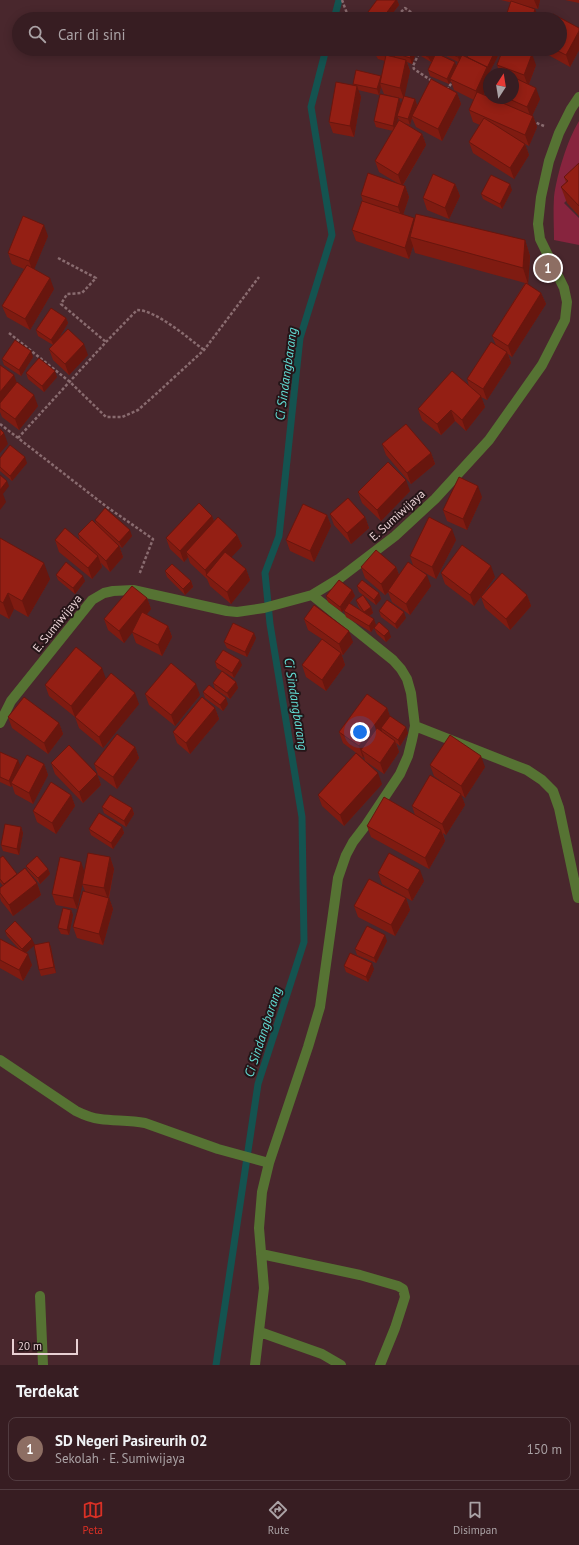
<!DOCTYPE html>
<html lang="id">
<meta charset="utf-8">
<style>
:root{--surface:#371d22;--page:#3e262a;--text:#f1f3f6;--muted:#aaa2a5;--line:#513b40;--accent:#d93025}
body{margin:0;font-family:"PT Sans",sans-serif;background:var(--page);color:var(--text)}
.compass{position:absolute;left:483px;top:68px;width:36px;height:36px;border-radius:50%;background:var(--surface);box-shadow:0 2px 10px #0003;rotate:12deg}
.scale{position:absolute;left:12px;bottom:10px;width:66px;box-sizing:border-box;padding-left:4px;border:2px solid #e8d0d3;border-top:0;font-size:11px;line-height:14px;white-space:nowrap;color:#e8d0d3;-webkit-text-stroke:3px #251518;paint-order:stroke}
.you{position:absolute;left:360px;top:732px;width:14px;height:14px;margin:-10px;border:3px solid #fff;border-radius:50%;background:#1a73e8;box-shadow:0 0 0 6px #1a73e833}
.badge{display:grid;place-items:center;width:26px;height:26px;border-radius:50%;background:var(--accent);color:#fff;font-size:13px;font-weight:700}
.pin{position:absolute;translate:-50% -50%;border:2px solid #fff;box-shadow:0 1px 4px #0006}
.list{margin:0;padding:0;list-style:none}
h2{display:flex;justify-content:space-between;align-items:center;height:52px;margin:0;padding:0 16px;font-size:17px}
h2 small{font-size:13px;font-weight:400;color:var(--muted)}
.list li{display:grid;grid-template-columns:26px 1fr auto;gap:12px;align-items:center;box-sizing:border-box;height:64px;margin:0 8px 8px;padding:0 8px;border:1px solid var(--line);border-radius:8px}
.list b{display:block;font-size:15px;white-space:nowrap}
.list p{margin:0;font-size:13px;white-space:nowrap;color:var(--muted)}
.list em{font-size:13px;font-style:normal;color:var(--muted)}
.icon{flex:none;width:22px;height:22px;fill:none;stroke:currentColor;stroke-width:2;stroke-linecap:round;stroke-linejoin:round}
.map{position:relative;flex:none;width:579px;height:1365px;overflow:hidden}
.search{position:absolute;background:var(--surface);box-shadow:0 2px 10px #0003;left:12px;right:12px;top:12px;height:44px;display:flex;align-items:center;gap:10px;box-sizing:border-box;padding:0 14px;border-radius:22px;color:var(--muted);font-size:15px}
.sheet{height:124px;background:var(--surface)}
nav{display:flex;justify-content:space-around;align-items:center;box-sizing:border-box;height:56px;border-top:1px solid var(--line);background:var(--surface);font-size:11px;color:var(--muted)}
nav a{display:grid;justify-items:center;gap:2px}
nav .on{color:var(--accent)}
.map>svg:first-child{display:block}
</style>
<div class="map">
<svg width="579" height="1365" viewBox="0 0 579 1365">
<rect width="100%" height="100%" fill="#49272d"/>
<!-- green -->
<path fill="#87243e" d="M579,121V184L571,196L564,203L579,218V245L554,240C554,226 553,211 554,197C557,174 567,141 579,121Z"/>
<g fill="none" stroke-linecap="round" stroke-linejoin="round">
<!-- stream -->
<path stroke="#145350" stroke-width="7" d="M334,19L339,0
M216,1365L258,1084L304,942L302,817L270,624L265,573L279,536L300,338L332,235L311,107L326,49"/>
<!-- path -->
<path stroke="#896b6f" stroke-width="2.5" stroke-dasharray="3 2" stroke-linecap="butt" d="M342,0L348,16L353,19
M394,19L405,8L421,19
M421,49L413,66L414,69L432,81
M446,89L449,88L452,80
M532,121L544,126
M58,258L96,278L82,293L67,294L61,304L106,342
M9,333L70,382L106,417H122L138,410L156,394L204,350L259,277
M0,424L107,507L153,539L139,575
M18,438L106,342L137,310C156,310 188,338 204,350"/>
<!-- minor -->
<path stroke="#567333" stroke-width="10" d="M0,723L11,701L92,600L104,593L113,591L133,590L227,611L237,612L264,608L312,595L340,578L395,536L435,499L489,440L542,365L565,320L567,302L564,288L540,239L538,224L541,197L549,161L559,133L571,109L579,97
M415,726L527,770L542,780L553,791L559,808L578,898
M0,1060L76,1111C84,1115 91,1118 100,1119C115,1121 130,1120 145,1123L218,1149L269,1163
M261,1254L360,1275L398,1286L403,1289L405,1297L395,1328L380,1365
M40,1296L43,1365
M260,1332L322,1354L341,1365
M255,1365L264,1288L259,1228L262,1192L269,1163L308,1047L320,1007L338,878L346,855L353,842L366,825L400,774L408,756L412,740L415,726L411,693L407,679L401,669L393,660L312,595"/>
</g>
<!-- wall -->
<path fill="#7f1b11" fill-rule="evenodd" d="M377,0H397L399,5L388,19H372L370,17L368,12Z
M501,0H540L538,9Z
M565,0H579V3Z
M579,28V50L570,67L543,52L542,49H560Z
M377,49H417L412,64L407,62L410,71L404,96L415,99L417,105L415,109L457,93L461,104L442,141L416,127L412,118L410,125L405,123L422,134L426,145L403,185L405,186L409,197L403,215L415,220L525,240L530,256L528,284H527L541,293L546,304L512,357L508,354L511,363L487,400L481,397L485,407L466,431L455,421L441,435L422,420L418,409L469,386L467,379L496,345L492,336L525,283L415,253L413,246L409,259L356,241L352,230L363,202L361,195L399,184L379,172L375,161L393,131L376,127L374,121L401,104L400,108L403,99L384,94L381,87L379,95L358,90L361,97L354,137L333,133L329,122L353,85V84L381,78L385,61L378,59L375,54ZM398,118L399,120L396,125Z
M418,51L436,53L456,66L458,62L446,56L444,51L467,57L499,54L489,73L490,74H489V83L483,95L489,98H513V74H495L499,71L497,65H536L529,84L540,99L532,116H533L537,127L529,146L525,144L529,155L514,179L473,153L469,142L480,125L473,122L469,110L474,100L454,90L451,81L449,84L430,76L428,70L434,56L431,62L421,56Z
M579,163V216L567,203L561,187L566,182L564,177Z
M455,184L460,196L449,219L427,210L423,198Z
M512,190L502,209L483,199L481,194Z
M48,236L34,269L54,289L30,330L7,317L2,306L24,269L12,264L8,253Z
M66,318L68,323L57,341L88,355L69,375L53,360L49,349L53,345L38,336L36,330Z
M33,357L21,376L4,365L2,359Z
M0,365L38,406L19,430L2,417L0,412Z
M26,373L57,377L44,392L28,379Z
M382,444L431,453L435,464L411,484L386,455Z
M0,458L27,463L12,481L0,471Z
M410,491L381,521L362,503L358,492Z
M482,497L467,530L447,521L443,510Z
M330,514L365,517L369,528L351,544L334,525Z
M327,515L331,526L314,562L290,551L286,540Z
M212,516L214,521L237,535L242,546L231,557L246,569L250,580L231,604L210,586L207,579L190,563L188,557L184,562L170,549L166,538Z
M95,520L132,536L122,548L114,541L119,546L123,557L110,572L101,563L102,567L92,579L59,552L55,540L80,541L78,534L96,524Z
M0,538L50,579L28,617L14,609L9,619L0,614Z
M456,540L436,579L420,570L431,586L410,615L392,602L388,592L385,595L365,578L361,567H396L399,575L413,565L410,556Z
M165,571L191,581L193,587L185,595L167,577Z
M441,573L495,577L474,606L445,584Z
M56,575L85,581L75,594L58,580Z
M357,586L379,593L381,599L376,605L359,592Z
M352,590L355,596L349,604L362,612L358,606L356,600L371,607L373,613L369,616L376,625L371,632L346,617L344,611V610L342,612L328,602L326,596Z
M527,595L531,606L510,630L485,608L481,597Z
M147,598L151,609L146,615L168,626L172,637L162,656L136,643L132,632L124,643L108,630L104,619Z
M379,611L406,618L397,629L381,617Z
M304,619L353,642L343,655L335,649L341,653L345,665L326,691L306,677L302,665L322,639L308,630Z
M374,628L391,637L386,642L377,634Z
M256,638L247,657L227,648L224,642Z
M215,662L242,665L234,678L217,668Z
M106,679L90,698L139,704L103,748L79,728L75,717L49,696L45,685Z
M236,682L238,688L230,699L215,689L213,683Z
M203,692L228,704L223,711L205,698Z
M145,694L200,695L175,726L149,705Z
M215,708L219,719L190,754L177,743L173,732Z
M387,708L390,717L408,733L400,746L396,743L399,752L384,774L365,761L364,756L363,758L343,743L339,732Z
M8,717L59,723L63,734L48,754L12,728Z
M135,747L139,758L117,789L98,775L94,764Z
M0,752L20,765L18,770L44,764L48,775L33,804L15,794L12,785L11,787L0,782Z
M51,763L97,774L101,785L83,803L55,774Z
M430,765L485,767L465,798L461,795L465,805L446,835L443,833L445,841L429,869L371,837L367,826L415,815L412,806L452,789L434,776Z
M382,784L344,826L322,806L318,795Z
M71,795L75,806L56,834L37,822L33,811Z
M102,807L132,808L134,814L126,827L104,813Z
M21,827L23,833L19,855L3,851L1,845Z
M122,827L124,833L113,849L91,835L89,829Z
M110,857L114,869L109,898L113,909L103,945L77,938L73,927L85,891L82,884L83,880L77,909L56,905L52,894L85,872Z
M0,858L17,874L37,883L41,895L13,916L1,901L0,897V888L3,886L0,882Z
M26,866L48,869L50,874L40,884L28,871Z
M378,873L424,881L412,901L382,884Z
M406,898L410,910L395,936L358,917L354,906Z
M71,910L73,915L69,935L61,934L58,928Z
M5,931L34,945L49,942L51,948L56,973L41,976L39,970L34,945L26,953L32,965L23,981L0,968V939L20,950L7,936Z
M387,941L376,963L357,955L355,949Z
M344,966L374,969L368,982L346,972Z"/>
<!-- shaded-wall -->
<path fill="#68160e" d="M396,0H397L399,5L388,19H382Z
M534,0H540L538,9Z
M535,9L539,19H532Z
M579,31V50L570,67L566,55Z
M393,49H397L393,63L391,58Z
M413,49H417L412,64L410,58Z
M433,49H438L431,62L428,57Z
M462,49H467L460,63L458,57Z
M496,49H497L499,54L489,73L490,74H489V83L480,102L476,91Z
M532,54L536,65L528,86L524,75Z
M406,60L410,71L404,99L400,88Z
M455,62L457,68L450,79L451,81L449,84L447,79Z
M381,76L383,81L380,83L381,87L379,95L377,89Z
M357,86L361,97L354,137L350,126Z
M536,88L540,99L531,118L527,107Z
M457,93L461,104L442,141L438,129Z
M399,98L401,104L398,116H397L398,118L395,131L393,126Z
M415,99L417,105L413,116H412V118L410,125L408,119Z
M533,116L537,127L529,146L525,135Z
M422,134L426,145L402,186L398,175Z
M525,144L529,155L514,179L510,168Z
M455,184L460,196L449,219L445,208Z
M510,184L512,190L502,209L500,204Z
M405,186L409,197L402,218L398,207Z
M414,218L418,230L410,237L413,246L409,259L405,248Z
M44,225L48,236L33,272L29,261Z
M525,240L530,256L528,284L523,268Z
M50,278L54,289L30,330L25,319Z
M541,293L546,304L512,357L508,346Z
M66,318L68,323L54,346L51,340Z
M84,344L88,355L69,375L65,364Z
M31,351L33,357L21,376L19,370Z
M507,352L511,363L487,400L483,389Z
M55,371L57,377L44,392L42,386Z
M14,375L18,386L0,408V392Z
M34,395L38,406L19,430L15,419Z
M481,396L485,407L466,431L462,420Z
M451,410L455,421L441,435L437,424Z
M4,433L8,444L0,453V437Z
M431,453L435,464L411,484L407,473Z
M25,457L27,463L12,481L10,476Z
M406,480L410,491L381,521L377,510Z
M7,481L9,486L3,494L6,502L0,510V490Z
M478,486L482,497L467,530L463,519Z
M327,515L331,526L314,562L310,551Z
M212,516L216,527L186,552L188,557L184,562L180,551Z
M365,517L369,528L351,544L347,533Z
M452,529L456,540L436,579L432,567Z
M130,530L132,536L122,548L119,542Z
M237,535L242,546L211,579L207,576L205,570Z
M119,546L123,557L110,572L106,561Z
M98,556L102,567L92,579L88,568Z
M44,563L50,579L28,617L22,601Z
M491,566L495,577L474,606L470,595Z
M396,567L400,578L388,591V592L385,595L381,584Z
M246,569L250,580L231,604L227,592Z
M427,575L431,586L410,615L406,604Z
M83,576L85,581L75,594L73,588Z
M191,581L193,587L185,595L183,589Z
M352,590L355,596L342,612L340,607Z
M8,593L14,609L9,619L3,603Z
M379,593L381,599L376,605L374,600Z
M527,595L531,606L510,630L506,619Z
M147,598L151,609L124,643L119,631Z
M371,607L373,613L366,618L364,612Z
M404,612L406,618L397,629L395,624Z
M374,619L376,625L371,632L369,626Z
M168,626L172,637L162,656L158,645Z
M349,631L353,642L343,655L339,644Z
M389,631L391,637L386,642L384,636Z
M254,633L256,638L247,657L245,652Z
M341,653L345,665L326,691L322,680Z
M240,660L242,665L234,678L232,673Z
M102,668L106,679L75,717L71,706Z
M236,682L238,688L230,699L227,693Z
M196,684L200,695L175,726L171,715Z
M135,693L139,704L103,748L99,737Z
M226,698L228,704L223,711L220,705Z
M215,708L219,719L190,754L186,743Z
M387,708L391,719L381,728L382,731L366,753L361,750L364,756L363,758L359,746Z
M59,723L63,734L48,754L44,743Z
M406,727L408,733L400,746L398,740Z
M395,741L399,752L384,774L380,763Z
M135,747L139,758L117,789L113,777Z
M481,756L485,767L465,798L461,786Z
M18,760L20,765L13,783H11L12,785L11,787L9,781Z
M44,764L48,775L33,804L29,793Z
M378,773L382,784L344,826L340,815Z
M97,774L101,785L83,803L79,792Z
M461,794L465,805L446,835L442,824Z
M71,795L75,806L56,834L52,823Z
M132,808L134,814L126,827L124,821Z
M21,827L23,833L19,855L17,849Z
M122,827L124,833L113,849L111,843Z
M441,830L445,841L429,869L425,858Z
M110,857L114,869L108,899L104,888Z
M81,862L85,873L77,909L73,898Z
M48,869L50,874L40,884L38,878Z
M420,870L424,881L412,901L408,890Z
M17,874L19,879L6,889L4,884Z
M37,883L41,895L13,916L9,905Z
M109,898L113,909L103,945L99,934Z
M406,898L410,910L395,936L391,925Z
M71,910L73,915L69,935L67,930Z
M385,935L387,941L376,963L374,958Z
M32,939L35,945L24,954L22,949Z
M49,942L51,948L56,973L54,967Z
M28,954L32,965L23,981L19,970Z
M372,963L374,969L368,982L366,977Z"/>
<!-- building -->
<path fill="#941f14" stroke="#68160e" d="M377,0H396L382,19H378L368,12Z
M511,1L535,9L532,19H505Z
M553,14L579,28V31L566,55L554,49H560V19H550Z
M377,49H393L391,56L386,55V56L375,54Z
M397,49H413L410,58L395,53Z
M419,49H433L428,57L418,51Z
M445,49H462L458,57L444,51Z
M471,49H496L487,68V67L467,57Z
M503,49H521L532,54L524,75L497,65Z
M436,53L455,62L447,79L428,70Z
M386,55L406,60L400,88L380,83Z
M462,55L487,67L476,91L450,79Z
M356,70L381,76L377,89L353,84Z
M496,70L506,74H495Z
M513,77L536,88L527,107L507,98H513Z
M431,79L457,93L438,129L412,116Z
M336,82L357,86L350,126L329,122Z
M477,92L489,97V98H491L533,116L525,135L469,110Z
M380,94L399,98L393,126L374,121Z
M404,96L415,99L408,119L397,116Z
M484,118L525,144L510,168L469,142Z
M399,120L422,134L398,175L375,161Z
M579,163V206L561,187L568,181L564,177Z
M368,173L405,186L398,207L361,195Z
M433,174L455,184L445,208L423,198Z
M491,175L510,184L500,204L481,194Z
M362,201L414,218L405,248L352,230Z
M416,214L525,240L523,268L410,237Z
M23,216L44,225L29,261L8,253Z
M27,265L50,278L25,319L2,306Z
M526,283L541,293L508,346L492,336Z
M51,308L66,318L51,340L36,330Z
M68,329L84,344L65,364L49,349Z
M15,340L31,351L19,370L2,359Z
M491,342L507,352L483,389L467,379Z
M39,358L55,371L42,386L26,373Z
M0,365L14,375L0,392Z
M452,371L481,396L462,420L451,410L437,424L418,409Z
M17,382L34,395L15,419L0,408V403Z
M406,424L431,453L407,473L382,444Z
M0,429L4,433L0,437Z
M10,445L25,457L10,476L0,467V458Z
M388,462L406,480L377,510L358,492Z
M0,475L7,481L0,490Z
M459,477L478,486L463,519L443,510Z
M348,498L365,517L347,533L330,514Z
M199,503L212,516L180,551L166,538Z
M303,504L327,515L310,551L286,540Z
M105,508L130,530L119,542L95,520Z
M218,517L237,535L205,570L186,552Z
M429,517L452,529L432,567L410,556Z
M92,520L119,546L106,561L78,534Z
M65,528L98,556L88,568L55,540Z
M0,538L44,563L22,601L8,593L3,603L0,601Z
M462,545L491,566L470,595L441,573Z
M376,550L396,567L381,584L361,567Z
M225,552L246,569L227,592L206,575Z
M66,562L83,576L73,588L56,575Z
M408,562L427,575L406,604L388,591Z
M172,564L191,581L183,589L165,571Z
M502,573L527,595L506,619L481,597Z
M339,580L352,590L340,607L326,596Z
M362,580L379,593L374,600L357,586Z
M132,586L147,598L119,631L104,619Z
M363,595L371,607L364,612L356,600Z
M387,600L404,612L395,624L379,611Z
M349,603L374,619L369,626L344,611Z
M314,605L349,631L339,644L304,619Z
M142,612L168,626L158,645L132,632Z
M379,622L389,631L384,636L374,628Z
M233,623L254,633L245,652L224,642Z
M322,639L341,653L322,680L302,665Z
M76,647L102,668L71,706L45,685Z
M223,650L240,660L232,673L215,662Z
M171,663L196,684L171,715L145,694Z
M222,671L236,682L227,693L213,683Z
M111,673L135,693L99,737L75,717Z
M209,685L226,698L220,705L203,692Z
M367,694L387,708L359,746L339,732Z
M24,697L59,723L44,743L8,717Z
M202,697L215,708L186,743L173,732Z
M390,716L406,727L398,740L381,728Z
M377,728L395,741L380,763L361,750Z
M117,734L135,747L113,777L94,764Z
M450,735L481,756L461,786L430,765Z
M69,745L97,774L79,792L51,763Z
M0,752L18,760L9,781L0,777Z
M356,753L378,773L340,815L318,795Z
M27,755L44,764L29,793L11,783Z
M430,775L461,794L442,824L412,806Z
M51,782L71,795L52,823L33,811Z
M110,795L132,808L124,821L102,807Z
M384,797L441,830L425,858L367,826Z
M99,813L122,827L111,843L89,829Z
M5,824L21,827L17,849L1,845Z
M88,853L110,857L104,888L82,884Z
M389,853L420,870L408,890L378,873Z
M3,856L17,874L4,884L0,879V858Z
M37,856L48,869L38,878L26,866Z
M60,857L81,862L73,898L52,894Z
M25,868L37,883L9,905L0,893V888Z
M369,879L406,898L391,925L354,906Z
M83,891L109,898L99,934L73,927Z
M63,908L71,910L67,930L58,928Z
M15,921L32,939L22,949L5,931Z
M367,926L385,935L374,958L355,949Z
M0,939L28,954L19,970L0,960Z
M49,942L54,967L39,970L34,945Z
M350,953L372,963L366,977L344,966Z"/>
<g text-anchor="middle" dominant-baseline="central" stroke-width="4" stroke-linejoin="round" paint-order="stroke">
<!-- street labels -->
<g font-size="12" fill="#e8d0d3" stroke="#251518">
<text transform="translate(397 515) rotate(-42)">E. Sumiwijaya</text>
<text transform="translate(57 623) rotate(-51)">E. Sumiwijaya</text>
</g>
<!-- water labels -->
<g font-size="13" font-style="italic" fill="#62ded6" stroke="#251518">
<text transform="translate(286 374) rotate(-82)">Ci Sindangbarang</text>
<text transform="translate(296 704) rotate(81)">Ci Sindangbarang</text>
<text transform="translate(263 1032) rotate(-72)">Ci Sindangbarang</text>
</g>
</g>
</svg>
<svg class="compass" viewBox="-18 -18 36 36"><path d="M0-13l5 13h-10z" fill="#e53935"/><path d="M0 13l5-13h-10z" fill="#aaa2a5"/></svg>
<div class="scale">20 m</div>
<div class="you"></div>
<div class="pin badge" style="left:548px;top:268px;background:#8d6e63">1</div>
<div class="search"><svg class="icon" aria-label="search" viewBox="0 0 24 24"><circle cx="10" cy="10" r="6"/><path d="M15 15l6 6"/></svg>Cari di sini</div>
</div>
<section class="sheet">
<h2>Terdekat<small></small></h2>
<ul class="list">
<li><span class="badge" style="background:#8d6e63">1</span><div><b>SD Negeri Pasireurih 02</b><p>Sekolah · E. Sumiwijaya</p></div><em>150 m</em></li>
</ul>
</section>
<nav>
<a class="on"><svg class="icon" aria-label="map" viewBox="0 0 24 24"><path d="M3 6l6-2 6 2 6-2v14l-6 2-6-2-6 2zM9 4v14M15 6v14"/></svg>Peta</a>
<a><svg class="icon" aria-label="directions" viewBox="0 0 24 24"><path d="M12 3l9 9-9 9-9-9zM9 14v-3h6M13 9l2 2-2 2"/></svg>Rute</a>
<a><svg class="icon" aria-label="saved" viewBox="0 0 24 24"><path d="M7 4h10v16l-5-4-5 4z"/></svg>Disimpan</a>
</nav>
